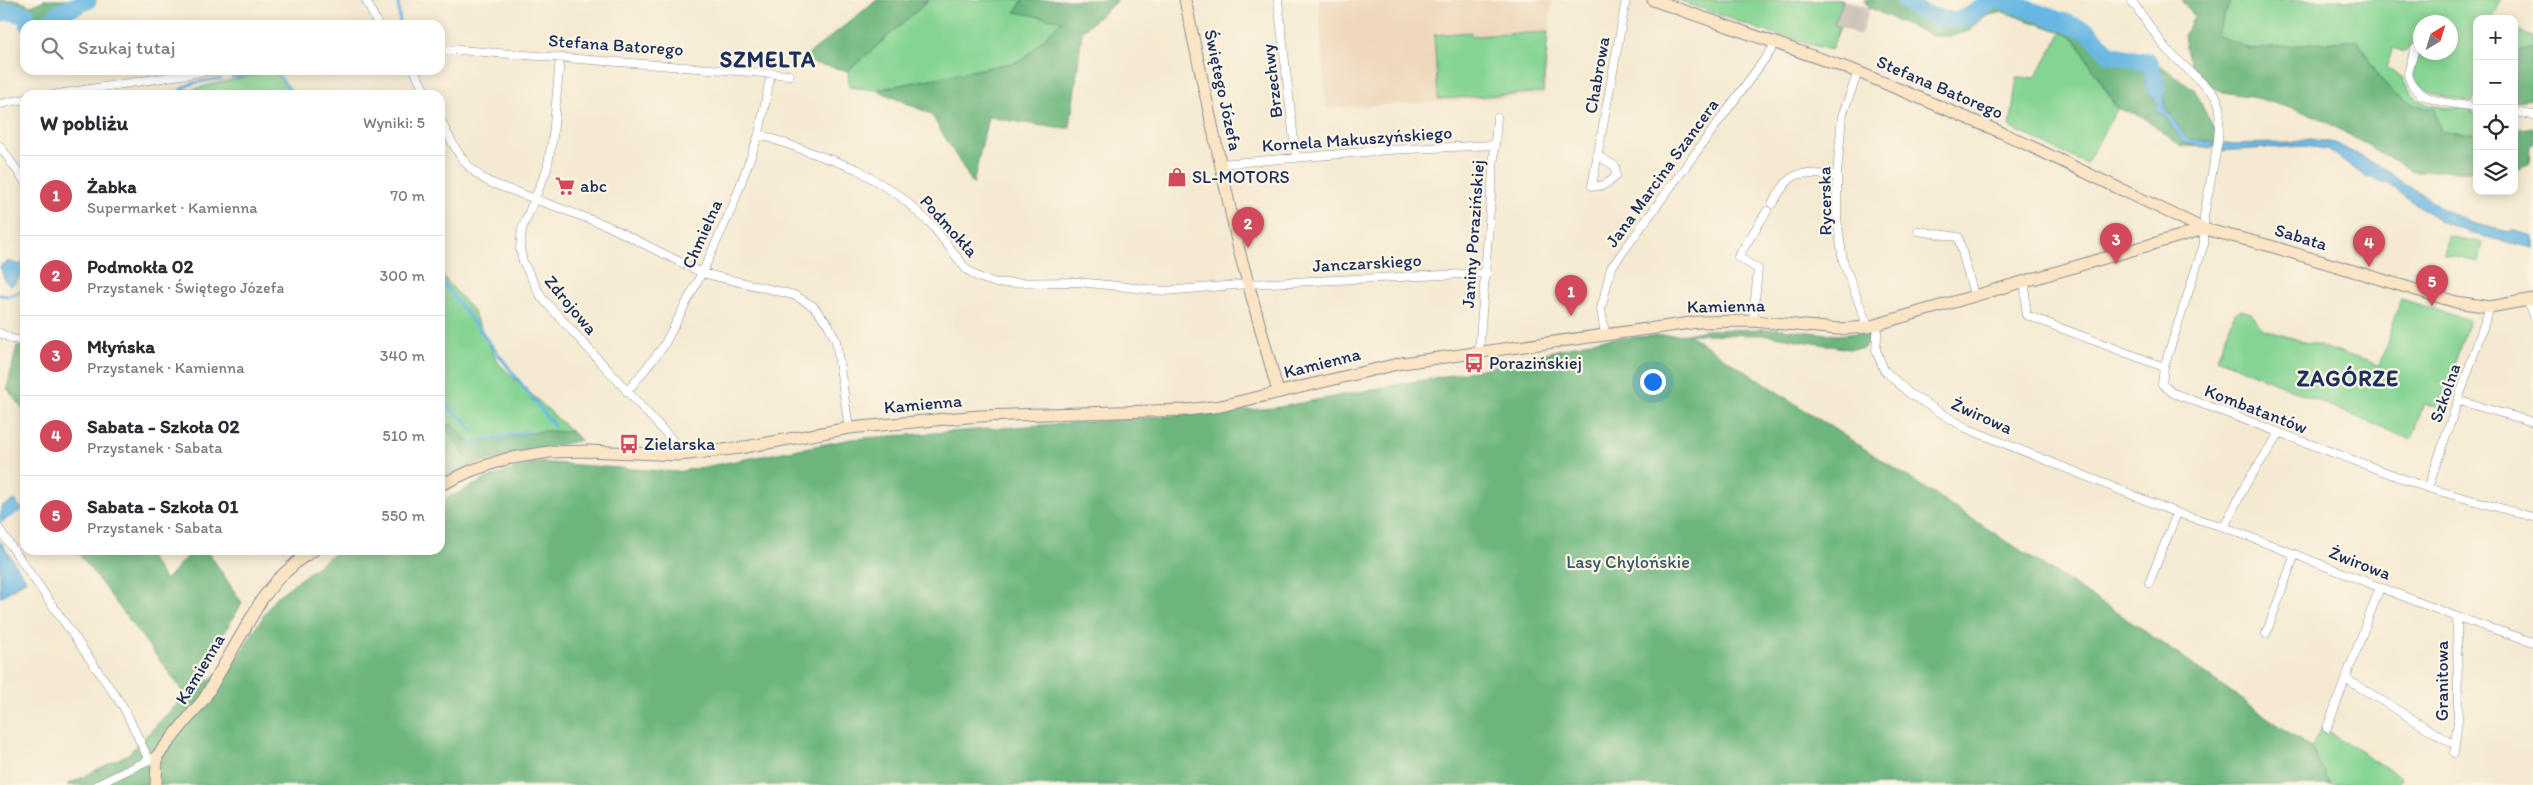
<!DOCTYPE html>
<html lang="pl">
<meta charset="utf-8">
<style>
:root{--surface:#fff;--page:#f2f2f3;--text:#2b2b33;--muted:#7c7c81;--line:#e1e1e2;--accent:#d1495b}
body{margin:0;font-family:Itim,sans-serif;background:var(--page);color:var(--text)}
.controls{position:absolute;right:15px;top:15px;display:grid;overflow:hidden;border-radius:10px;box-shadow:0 2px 12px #0003}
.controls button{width:45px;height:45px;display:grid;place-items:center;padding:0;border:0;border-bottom:1px solid var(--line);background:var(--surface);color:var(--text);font:25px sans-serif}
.compass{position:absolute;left:2413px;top:15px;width:45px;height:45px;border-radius:50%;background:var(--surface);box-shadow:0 2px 12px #0003;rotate:38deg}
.you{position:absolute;left:1652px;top:381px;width:18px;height:18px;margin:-12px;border:4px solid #fff;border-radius:50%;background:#1a73e8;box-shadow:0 0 0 8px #1a73e833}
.badge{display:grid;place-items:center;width:32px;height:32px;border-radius:50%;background:var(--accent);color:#fff;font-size:16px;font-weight:700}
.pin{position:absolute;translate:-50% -41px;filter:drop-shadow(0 1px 2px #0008)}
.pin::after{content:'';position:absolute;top:26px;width:18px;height:15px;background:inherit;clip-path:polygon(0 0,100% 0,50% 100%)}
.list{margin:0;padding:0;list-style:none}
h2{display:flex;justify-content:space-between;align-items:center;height:65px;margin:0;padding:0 20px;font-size:21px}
h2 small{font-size:16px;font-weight:400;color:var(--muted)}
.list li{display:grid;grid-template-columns:32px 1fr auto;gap:15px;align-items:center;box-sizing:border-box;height:80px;padding:0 20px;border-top:1px solid var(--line)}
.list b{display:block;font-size:19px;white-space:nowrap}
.list p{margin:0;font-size:16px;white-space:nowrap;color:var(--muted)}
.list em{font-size:16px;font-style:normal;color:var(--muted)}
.icon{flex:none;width:28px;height:28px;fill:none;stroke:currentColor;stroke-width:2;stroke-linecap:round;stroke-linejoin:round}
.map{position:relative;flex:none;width:2533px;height:785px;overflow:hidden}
.search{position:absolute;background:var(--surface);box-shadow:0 2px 12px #0003;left:20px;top:20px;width:425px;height:55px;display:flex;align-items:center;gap:12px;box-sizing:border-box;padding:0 18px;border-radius:15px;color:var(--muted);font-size:19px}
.panel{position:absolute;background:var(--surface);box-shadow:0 2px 12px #0003;left:20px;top:90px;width:425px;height:465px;border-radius:15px}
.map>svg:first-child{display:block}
</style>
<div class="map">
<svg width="2533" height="785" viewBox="0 0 2533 785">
<rect width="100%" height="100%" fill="#fcf5e5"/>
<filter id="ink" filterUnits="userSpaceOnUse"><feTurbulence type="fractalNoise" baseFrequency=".02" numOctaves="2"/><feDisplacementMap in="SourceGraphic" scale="10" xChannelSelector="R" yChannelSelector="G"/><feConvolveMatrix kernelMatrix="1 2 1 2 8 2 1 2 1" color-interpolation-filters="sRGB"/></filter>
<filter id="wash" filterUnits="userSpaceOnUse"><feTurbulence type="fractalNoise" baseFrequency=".0096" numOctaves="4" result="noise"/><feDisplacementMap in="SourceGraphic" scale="20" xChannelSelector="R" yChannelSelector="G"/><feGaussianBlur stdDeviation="1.12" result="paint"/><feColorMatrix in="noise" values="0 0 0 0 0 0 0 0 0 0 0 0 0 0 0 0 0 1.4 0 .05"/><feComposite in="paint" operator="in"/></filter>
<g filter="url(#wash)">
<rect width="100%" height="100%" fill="#f5ead1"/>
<!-- built -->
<path fill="#eed7bb" d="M1319,0H1552L1544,96L1326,108Z"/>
<!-- industrial -->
<path fill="#ccc2b9" d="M1843,0L1870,8L1860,35L1833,24Z"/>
<!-- green -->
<path fill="#85d493" stroke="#508278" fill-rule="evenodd" d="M929,0H1023L1016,12L1063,20L1021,61L876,90L849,87L848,71Z
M1678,0H1843L1834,24L1840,27L1831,50L1775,35Z
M2231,0H2501L2492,19H2477V91L2473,102C2456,100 2415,94 2413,72C2413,65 2417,56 2420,49L2411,46L2405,52L2393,48L2386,68L2402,77C2415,110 2441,107 2472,109L2471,113L2477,114V134L2441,132L2435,109C2386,102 2381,79 2358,40L2251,49L2216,35ZM2420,22H2450V52H2420Z
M2514,30L2533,37V49L2514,50Z
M1471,32V36L1548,32L1543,92L1438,99L1434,35Z
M2062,32L2075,39L2117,109L2086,164L2010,127L2017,77L2035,78Z
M273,70L293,95H184L181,92Z
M2448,236L2483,243L2479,262L2445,255Z
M440,273L472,310L499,364L572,432L545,431L470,443L453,425H445L471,465L440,479Z
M2401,299L2469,320L2440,408L2424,403L2411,440L2217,358L2235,313L2241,310L2251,313L2263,329L2380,365Z
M2322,727L2401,777L2397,785H2331L2311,748Z"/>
<!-- forest -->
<path fill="#6cb67d" stroke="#44726e" d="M0,0H17L31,6L44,0H80C71,12 50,26 34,25C21,24 17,17 0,18Z
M877,0H929L848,71L801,60Z
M1023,0H1118L1082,31L1070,128H1055L988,117L973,184L931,114L876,90L1021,61L1062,21L1015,12Z
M1864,0H1913C1921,17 1943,21 1961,18C1975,16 1986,2 2000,0L2087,26L2125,63L2158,64L2194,89L2213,128L2218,133L2216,147L2181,146L2140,115L2118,109L2075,39L2062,32L2003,12L1985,16L1969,31L1952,36H1931L1870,8Z
M2181,0H2231L2216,35L2251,49L2358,40C2381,79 2386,102 2435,109L2441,132L2477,134V171H2413L2316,116L2257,98L2223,92L2208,84L2194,72L2187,53L2184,36L2194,17Z
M2533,49V99L2515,101L2514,50Z
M2533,127V144L2530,145L2529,164L2514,169V130Z
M1782,329L1837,335L1867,332L1869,341L1864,348L1848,349L1769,335L1688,334L2140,628L2311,748L2331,785H67L128,754L186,695L76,550H144L166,580L186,557L181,550H207L242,603L188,694L233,664L275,598L336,552L341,550H440V502L488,478L536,462L677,472L852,439L1274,408L1482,369L1601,339L1687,334L1705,330Z
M17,346L25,347V413L7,388Z
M444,425H453L470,443L545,431L572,432L581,440L471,465Z"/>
<!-- water -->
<path fill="#68b7e3" stroke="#4273a0" d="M2149,67H2153L2155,74L2159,75L2165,106L2186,138L2213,142L2212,148L2183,143L2164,115L2157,113V102L2144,86L2146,75H2150Z
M2310,139L2335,143L2385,169L2405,185L2421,193L2440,208L2471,223L2510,232L2511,230L2533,236V248L2473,234L2440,221L2388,184L2363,175L2328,149L2303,146L2218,151L2222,144L2291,143Z
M25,260C25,270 20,281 10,286L5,281L0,266L8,261L19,265Z
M15,500L22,510L0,522L2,506Z
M0,541L26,580L1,597H0Z"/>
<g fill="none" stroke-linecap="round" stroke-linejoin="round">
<!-- stream -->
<path stroke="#68b7e3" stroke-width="3" d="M398,0L400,25
M275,71L294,95
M232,77L283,70
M183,88L188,95
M176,95C187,81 204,81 221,79
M440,279L554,426
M0,295C9,297 18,294 25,289
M440,401L465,420L473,431
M468,444L528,431
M0,522L25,507"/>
<!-- river -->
<path stroke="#68b7e3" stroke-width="18" d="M1905,0C1917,14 1947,24 1965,18C1974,15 1983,5 1991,0
M2002,0L2088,31L2109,54L2150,63L2157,89
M0,13L10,11L27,16L29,25
M46,25L58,14L88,0"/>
</g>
</g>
<g filter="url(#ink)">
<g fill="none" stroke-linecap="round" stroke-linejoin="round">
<defs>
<path id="street" d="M366,0L378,25
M1278,0L1296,158
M2131,0L2166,49L2216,96L2220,108L2218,141L2204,216V244L2164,367L2162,384L2173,393L2428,488L2533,517
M2415,48L2408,73C2413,104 2452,103 2477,107
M440,51L458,50L789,75
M560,58L553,136L547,169L522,229L520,248L523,262L542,298L673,441L679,455
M414,70L427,95
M1858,72L1842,116L1837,175V219L1843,261L1868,327
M51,95L214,70
M0,104L25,99
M2514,112L2533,115
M440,119C453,145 463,168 489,182L608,226L702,273L794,295L813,306L828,324L836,341L849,428
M759,134L857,169L900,196L932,225L966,269L978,277L996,283L1079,282L1165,291L1248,284L1487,273
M0,146L25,182
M1597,155L1615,166L1616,176C1608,184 1603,187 1592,186L1626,0
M1221,164L1388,150L1495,145
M1772,204C1795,166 1795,174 1837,175
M1918,231L1958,237L1974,295
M2025,280L2026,315L2164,367
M2527,300L2533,316
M1753,321L1758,269L1738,257L1767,211
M1878,324L1876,350L1884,370L1910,394L1966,428L2177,513L2224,527L2457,617L2533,642
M0,333L12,339L25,341
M1605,334L1601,309L1611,268L1772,49L1774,41
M1479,352L1497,118
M627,392L663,347L702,273L732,208L759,134L771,73
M2459,401L2533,422
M2428,488L2490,307
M2224,527L2247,482L2279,434
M0,530L124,708L149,760
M2149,583L2177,513
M2266,634L2295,554
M2346,679L2455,745
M2327,728L2380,587
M2454,753L2458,720L2457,617
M97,785L153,758"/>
<path id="secondary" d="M1185,0L1239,250L1278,392
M1653,0L1858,72L2005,134L2204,229L2267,245L2456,302L2490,307L2533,299
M440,485L473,470L506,459L549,452L588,451L679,455L740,448L849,428L979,416L1186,410L1221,406L1402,363L1698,322L1753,321L1838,329L1868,327L2204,229
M156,785L157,756L204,699L262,599L278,579L299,560L314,550"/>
</defs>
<!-- street casing -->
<use href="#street" stroke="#888c98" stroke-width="9"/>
<!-- secondary casing -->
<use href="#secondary" stroke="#888c98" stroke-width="13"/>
<!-- street -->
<use href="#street" stroke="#fff" stroke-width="8"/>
<!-- secondary -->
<use href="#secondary" stroke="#fce5c4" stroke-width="11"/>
</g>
</g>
<!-- icons -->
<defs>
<symbol id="shop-bare" viewBox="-9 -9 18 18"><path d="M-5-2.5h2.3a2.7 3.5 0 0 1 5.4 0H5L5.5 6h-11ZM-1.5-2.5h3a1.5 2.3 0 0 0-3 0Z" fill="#d1495b" stroke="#fcf5e5" stroke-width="2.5" paint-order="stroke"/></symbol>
<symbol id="supermarket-bare" viewBox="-9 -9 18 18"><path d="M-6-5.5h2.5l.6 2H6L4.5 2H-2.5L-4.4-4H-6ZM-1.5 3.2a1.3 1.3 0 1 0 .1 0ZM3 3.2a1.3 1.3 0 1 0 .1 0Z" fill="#d1495b" stroke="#fcf5e5" stroke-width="2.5" paint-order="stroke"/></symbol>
<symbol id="bus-bare" viewBox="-9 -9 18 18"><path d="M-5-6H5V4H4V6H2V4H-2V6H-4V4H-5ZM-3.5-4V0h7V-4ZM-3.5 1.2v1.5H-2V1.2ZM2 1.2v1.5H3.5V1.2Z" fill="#d1495b" stroke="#fcf5e5" stroke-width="2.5" paint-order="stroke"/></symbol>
</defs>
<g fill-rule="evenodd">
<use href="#shop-bare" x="1163" y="163" width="28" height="28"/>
<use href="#supermarket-bare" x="551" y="172" width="28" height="28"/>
<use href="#bus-bare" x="1460" y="349" width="28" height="28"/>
<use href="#bus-bare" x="615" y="430" width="28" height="28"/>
</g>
<g text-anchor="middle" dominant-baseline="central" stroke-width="4.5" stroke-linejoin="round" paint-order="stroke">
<!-- street labels -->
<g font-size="18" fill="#1b2f5e" stroke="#fcf5e5">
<text transform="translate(616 45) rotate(4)">Stefana Batorego</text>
<text transform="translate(1597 75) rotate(-80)">Chabrowa</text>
<text transform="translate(1272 81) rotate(-97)">Brzechwy</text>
<text transform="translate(1940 87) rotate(23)">Stefana Batorego</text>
<text transform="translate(1223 90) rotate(78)">Świętego Józefa</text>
<text transform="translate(1357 139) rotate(-4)">Kornela Makuszyńskiego</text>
<text transform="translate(1662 173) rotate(-54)">Jana Marcina Szancera</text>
<text transform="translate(1825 201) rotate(-91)">Rycerska</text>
<text transform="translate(949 226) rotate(48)">Podmokła</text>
<text transform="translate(702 234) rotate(-66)">Chmielna</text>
<text transform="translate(1473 234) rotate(-86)">Janiny Porazińskiej</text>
<text transform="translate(2301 237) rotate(17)">Sabata</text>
<text transform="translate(1367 263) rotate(-3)">Janczarskiego</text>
<text transform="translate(571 305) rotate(50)">Zdrojowa</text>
<text transform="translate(1726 306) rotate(-1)">Kamienna</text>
<text transform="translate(1322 363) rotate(-14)">Kamienna</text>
<text transform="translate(2445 393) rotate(-71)">Szkolna</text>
<text transform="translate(923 404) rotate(-5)">Kamienna</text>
<text transform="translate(2256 409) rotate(21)">Kombatantów</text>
<text transform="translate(1982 416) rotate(24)">Żwirowa</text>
<text transform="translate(2360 563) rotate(21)">Żwirowa</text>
<text transform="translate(200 669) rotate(-59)">Kamienna</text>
<text transform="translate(2442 681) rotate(-90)">Granitowa</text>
</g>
<!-- poi labels -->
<g font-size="18" fill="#1b2f5e" stroke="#fcf5e5" text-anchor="start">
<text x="1192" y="177">SL-MOTORS</text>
<text x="580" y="186">abc</text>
<text x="1489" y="363">Porazińskiej</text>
<text x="644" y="444">Zielarska</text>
</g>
<!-- park labels -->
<g font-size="18" fill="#36586b" stroke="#fcf5e5">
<text x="1628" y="562">Lasy Chylońskie</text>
</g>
<!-- district labels -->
<g font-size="22" font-weight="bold" letter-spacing="1" fill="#1b2f5e" stroke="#fcf5e5">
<text x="768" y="59">SZMELTA</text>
<text x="2348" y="378">ZAGÓRZE</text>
</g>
</g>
</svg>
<div class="controls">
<button>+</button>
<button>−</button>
<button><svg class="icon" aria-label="locate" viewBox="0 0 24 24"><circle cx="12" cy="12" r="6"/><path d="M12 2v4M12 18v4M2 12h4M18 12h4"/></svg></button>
<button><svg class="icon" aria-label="layers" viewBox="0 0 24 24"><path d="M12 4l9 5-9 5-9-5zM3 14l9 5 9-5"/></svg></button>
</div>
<svg class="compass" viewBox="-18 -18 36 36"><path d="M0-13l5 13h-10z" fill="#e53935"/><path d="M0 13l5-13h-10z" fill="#7c7c81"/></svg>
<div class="you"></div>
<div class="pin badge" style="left:1571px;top:316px">1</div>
<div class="pin badge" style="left:1248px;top:248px">2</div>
<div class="pin badge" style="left:2116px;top:264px">3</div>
<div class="pin badge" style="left:2369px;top:267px">4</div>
<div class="pin badge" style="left:2432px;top:306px">5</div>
<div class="search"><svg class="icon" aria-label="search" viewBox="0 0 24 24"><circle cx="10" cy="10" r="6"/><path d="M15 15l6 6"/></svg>Szukaj tutaj</div>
<section class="panel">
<h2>W pobliżu<small>Wyniki: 5</small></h2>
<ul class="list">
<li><span class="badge">1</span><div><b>Żabka</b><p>Supermarket · Kamienna</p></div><em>70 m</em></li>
<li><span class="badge">2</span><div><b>Podmokła 02</b><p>Przystanek · Świętego Józefa</p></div><em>300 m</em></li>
<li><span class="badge">3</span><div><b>Młyńska</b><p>Przystanek · Kamienna</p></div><em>340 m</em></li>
<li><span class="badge">4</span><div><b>Sabata - Szkoła 02</b><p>Przystanek · Sabata</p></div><em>510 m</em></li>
<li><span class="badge">5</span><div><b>Sabata - Szkoła 01</b><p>Przystanek · Sabata</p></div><em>550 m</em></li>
</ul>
</section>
</div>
